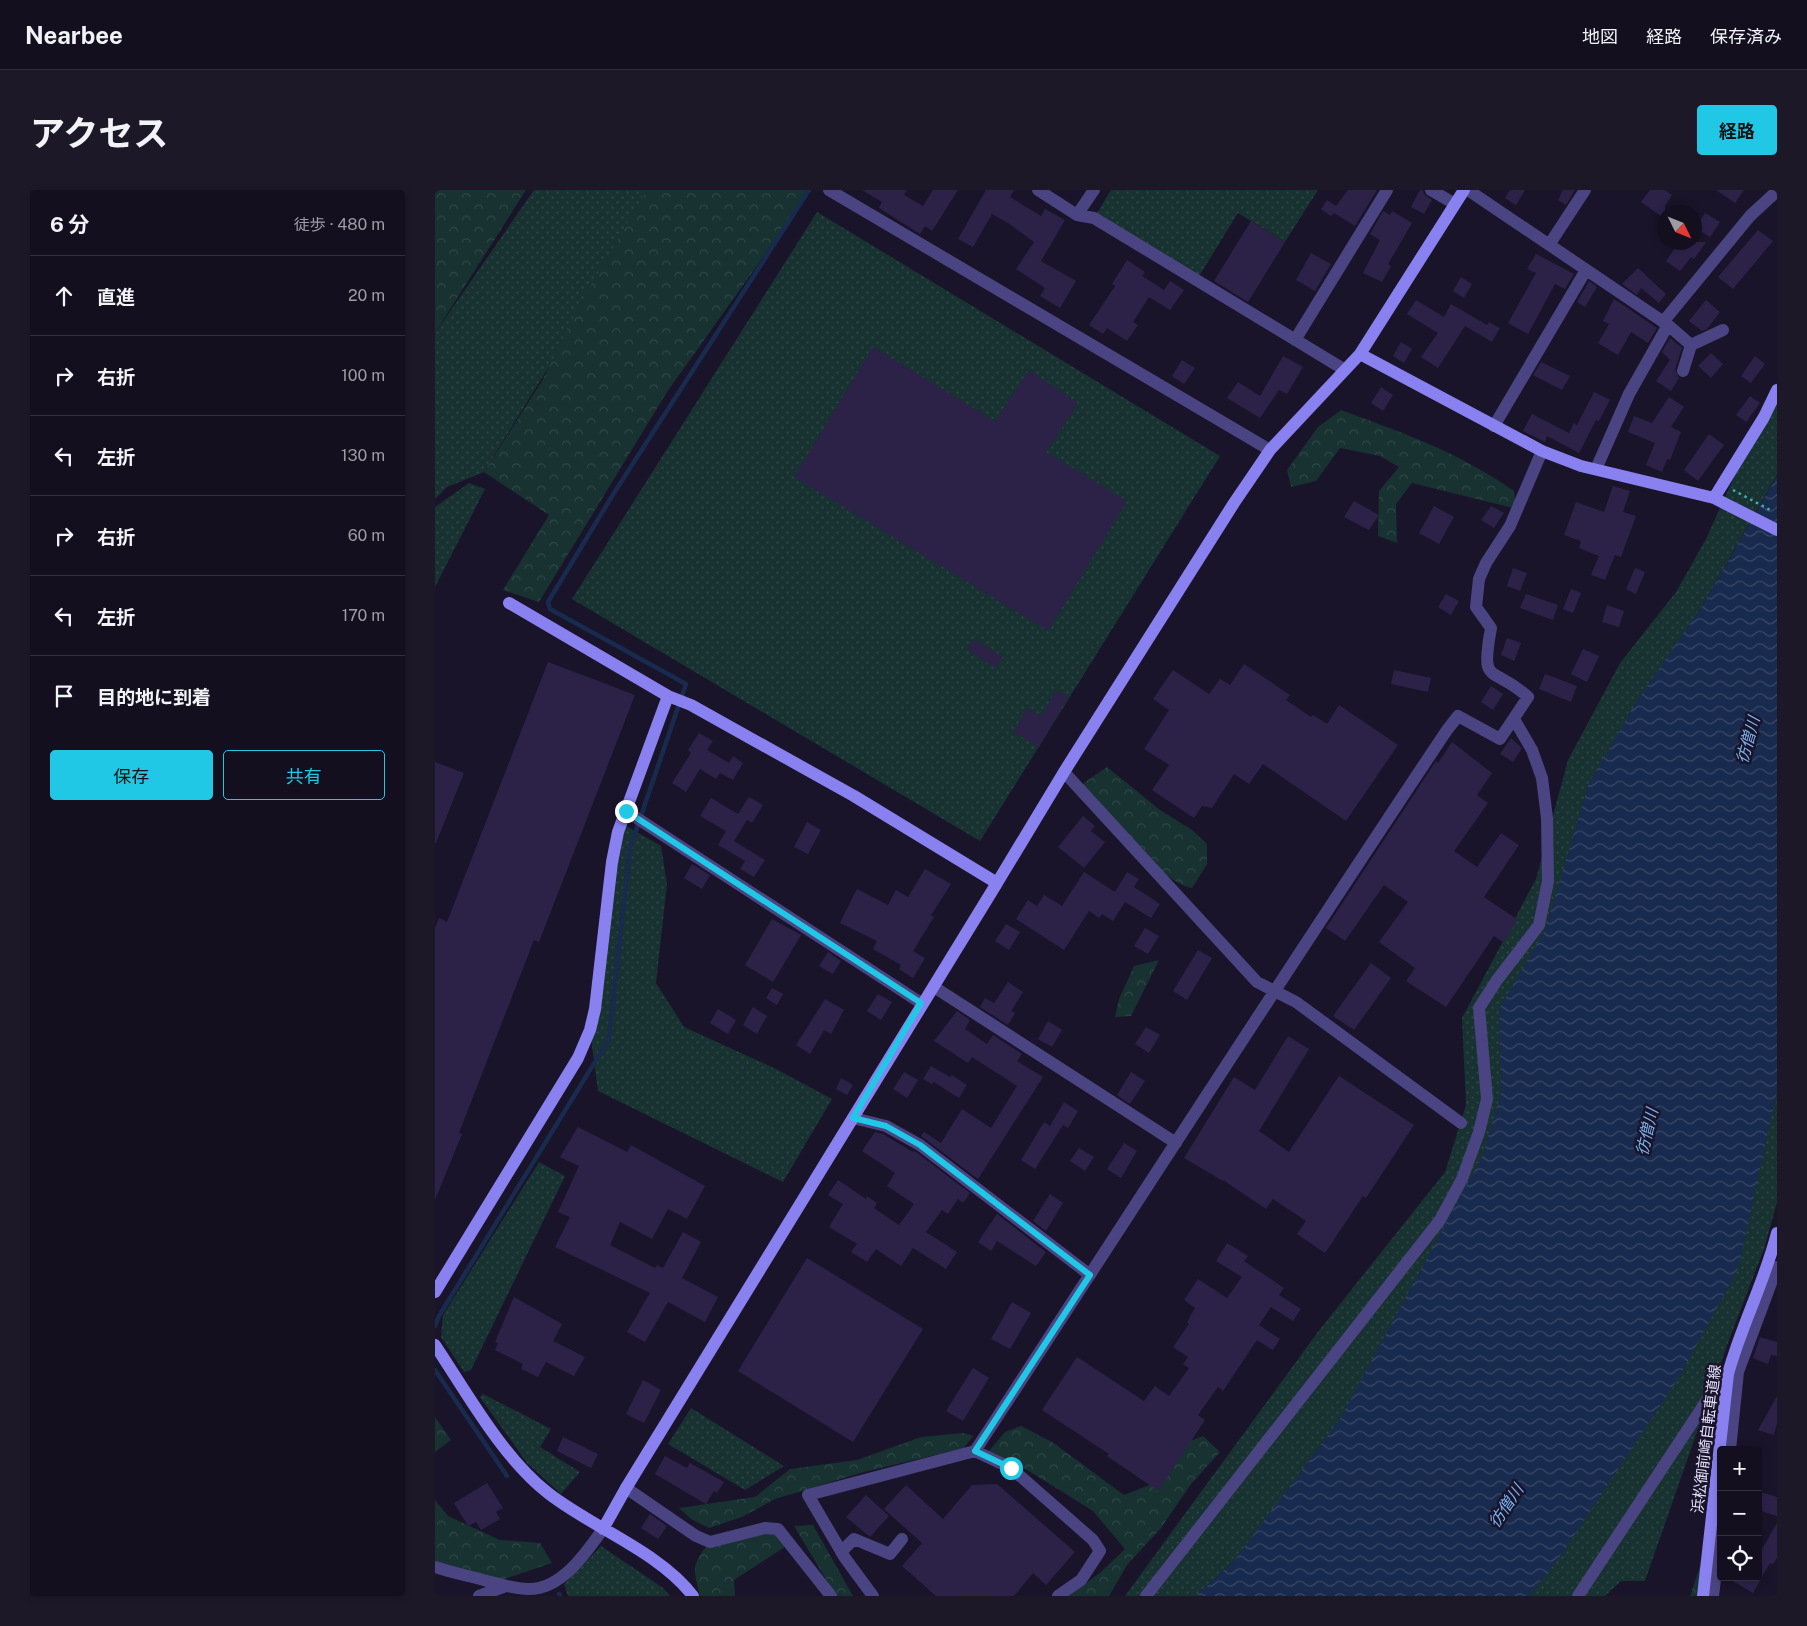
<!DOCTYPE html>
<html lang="ja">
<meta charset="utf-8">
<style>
:root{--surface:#130f1f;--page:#1c1828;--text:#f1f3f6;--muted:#9d9ca4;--line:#322f3d;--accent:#21c8e6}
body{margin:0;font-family:"Public Sans","Noto Sans JP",sans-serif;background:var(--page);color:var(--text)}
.controls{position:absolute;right:15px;bottom:15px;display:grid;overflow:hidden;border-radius:5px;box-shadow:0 2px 8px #0003}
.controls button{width:45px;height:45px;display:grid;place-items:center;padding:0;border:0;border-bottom:1px solid var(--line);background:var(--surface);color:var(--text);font:25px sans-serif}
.compass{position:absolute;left:1222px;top:15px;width:45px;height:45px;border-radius:50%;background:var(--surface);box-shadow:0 2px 8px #0003;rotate:133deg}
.stop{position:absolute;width:15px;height:15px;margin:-11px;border:4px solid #21c8e6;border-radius:50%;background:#fff}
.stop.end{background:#21c8e6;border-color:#fff;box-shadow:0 1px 5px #0008}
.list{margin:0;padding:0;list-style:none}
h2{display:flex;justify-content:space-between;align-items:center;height:65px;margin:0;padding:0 20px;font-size:21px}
h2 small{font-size:16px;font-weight:400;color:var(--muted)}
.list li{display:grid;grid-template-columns:32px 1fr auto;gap:15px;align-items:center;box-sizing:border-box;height:80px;padding:0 20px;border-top:1px solid var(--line)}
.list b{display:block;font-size:19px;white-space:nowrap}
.list em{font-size:16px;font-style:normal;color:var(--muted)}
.actions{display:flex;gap:10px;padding:15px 20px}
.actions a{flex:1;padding:11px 0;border:1px solid var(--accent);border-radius:5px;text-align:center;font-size:18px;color:var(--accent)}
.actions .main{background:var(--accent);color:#111}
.icon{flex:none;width:28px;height:28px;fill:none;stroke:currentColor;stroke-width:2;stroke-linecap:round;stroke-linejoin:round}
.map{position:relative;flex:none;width:1342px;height:1406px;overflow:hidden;border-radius:5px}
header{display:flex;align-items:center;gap:30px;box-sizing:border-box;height:70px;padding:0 25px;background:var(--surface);border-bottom:1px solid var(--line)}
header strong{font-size:24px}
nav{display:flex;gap:28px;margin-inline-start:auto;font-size:18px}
.intro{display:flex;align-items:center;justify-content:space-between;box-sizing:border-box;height:120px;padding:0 30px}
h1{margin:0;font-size:35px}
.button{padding:12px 22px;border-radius:5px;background:var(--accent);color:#111;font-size:18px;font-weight:700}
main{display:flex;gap:30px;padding:0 30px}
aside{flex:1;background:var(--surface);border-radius:5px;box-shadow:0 2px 8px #0003}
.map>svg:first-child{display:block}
</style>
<header>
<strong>Nearbee</strong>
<nav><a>地図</a><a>経路</a><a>保存済み</a></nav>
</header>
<div class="intro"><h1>アクセス</h1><a class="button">経路</a></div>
<main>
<aside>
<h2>6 分<small>徒歩 · 480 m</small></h2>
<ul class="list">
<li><svg class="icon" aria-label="ahead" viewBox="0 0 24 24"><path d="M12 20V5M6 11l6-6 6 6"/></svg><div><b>直進</b></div><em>20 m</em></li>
<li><svg class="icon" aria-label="right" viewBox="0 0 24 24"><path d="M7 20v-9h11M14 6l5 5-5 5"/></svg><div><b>右折</b></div><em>100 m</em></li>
<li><svg class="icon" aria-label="left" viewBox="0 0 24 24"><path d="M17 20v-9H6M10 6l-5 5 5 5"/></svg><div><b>左折</b></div><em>130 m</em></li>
<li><svg class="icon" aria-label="right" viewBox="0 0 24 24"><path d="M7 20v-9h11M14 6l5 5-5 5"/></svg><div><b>右折</b></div><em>60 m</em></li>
<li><svg class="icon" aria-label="left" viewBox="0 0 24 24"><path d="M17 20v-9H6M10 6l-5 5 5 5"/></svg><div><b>左折</b></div><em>170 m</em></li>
<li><svg class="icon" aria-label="arrive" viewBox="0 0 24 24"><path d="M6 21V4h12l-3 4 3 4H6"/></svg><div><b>目的地に到着</b></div></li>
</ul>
<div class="actions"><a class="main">保存</a><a>共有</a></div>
</aside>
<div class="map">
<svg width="1342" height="1406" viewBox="0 0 1342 1406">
<defs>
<pattern id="grass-dots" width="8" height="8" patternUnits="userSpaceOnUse" patternTransform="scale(1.25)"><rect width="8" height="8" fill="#183232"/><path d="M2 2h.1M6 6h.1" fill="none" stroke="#2e4646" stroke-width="1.8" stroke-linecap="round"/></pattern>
<pattern id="forest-crowns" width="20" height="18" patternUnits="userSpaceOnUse" patternTransform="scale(1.25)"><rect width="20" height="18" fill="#183232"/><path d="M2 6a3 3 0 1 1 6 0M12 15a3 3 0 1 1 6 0" fill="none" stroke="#2e4646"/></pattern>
<pattern id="water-waves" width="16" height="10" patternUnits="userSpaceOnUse" patternTransform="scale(1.25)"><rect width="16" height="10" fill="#182a4e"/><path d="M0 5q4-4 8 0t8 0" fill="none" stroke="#394868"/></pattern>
</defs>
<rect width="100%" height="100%" fill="#191429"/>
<!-- grass -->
<path fill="url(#grass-dots)" d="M99,0H223L49,282L12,297L0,309V143Z
M676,0H883L850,52L803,23L761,91L659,28Z
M382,22L785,266L545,651L137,409Z
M1342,193V285L1269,413L1070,920L1011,1051L908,1234L799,1371L761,1406H690L882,1143L1010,982L1031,915L1027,828L1101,689L1133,570L1185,473L1241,402L1271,349Z
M34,293L50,299L0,397V317Z
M186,633L226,656L232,694L221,793L249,837L341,879L397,909L348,992L163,901L155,840Z
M1342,898V1012L1329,1059L1294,1150L1210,1391H1186L1170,1406H1092Z
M104,972L130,986L36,1180L29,1182L6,1147L8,1125Z
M48,1204L116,1239L105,1257L145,1282L126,1304L92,1273L45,1207Z
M256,1218L349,1276L310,1300L233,1254Z
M166,1356L228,1398L235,1406H133L129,1394Z"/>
<!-- forest -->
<path fill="url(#forest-crowns)" d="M0,0H91L0,143Z
M212,0H376L232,202L104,412L68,400L114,325L49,282L107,191L144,115Z
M906,220C969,243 1023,262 1079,301L1082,319L977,293L961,314L962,353L943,346L944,301L964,277L945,266L905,258L881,291L856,297L852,280L883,237Z
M672,577L725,620L757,640L772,654V674L757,698C726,693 666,621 643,597Z
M724,770L696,826L680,827L684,809L699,776Z
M0,1227L16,1250L0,1262Z
M586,1236L617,1252L689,1305L717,1294L742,1256L768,1246L785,1262L756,1294L726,1338L692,1375L674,1406H634L666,1382L690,1359L658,1321L581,1273L548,1268L570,1242Z
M529,1243L538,1246L529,1258L429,1282L340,1309L307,1327L274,1338L256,1329L244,1318L320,1307L355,1279L422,1270L486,1247Z
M0,1310L13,1326L65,1350L105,1353L117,1373L54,1394L0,1372Z
M378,1335L418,1406H401L359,1336Z
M345,1342L353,1355L299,1390L300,1406H265C258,1378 256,1375 275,1352Z
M1268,1367L1264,1406H1255Z"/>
<!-- water -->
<path fill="url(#water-waves)" d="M1342,286V901L1303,1079L1243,1189L1124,1368L1094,1406H761L799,1371L905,1229L1048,965L1066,902L1064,819L1110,740L1154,593L1202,511L1269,413Z"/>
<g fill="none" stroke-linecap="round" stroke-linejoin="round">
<!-- stream -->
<path stroke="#182a4e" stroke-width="4.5" d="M0,1136L4,1126L174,849L195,658L251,494L115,419L113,412L179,303L374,0
M0,1180L72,1286
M124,1404L125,1406"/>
</g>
<!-- building -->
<path fill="#2c2248" d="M427,0H472L469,5L488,16L498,0H523L497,41L490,36L485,44L444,18L447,12Z
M551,0H579L575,7L606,26L610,19L630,30L606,71L641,91L625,118L605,106L610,98L581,79L599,52L576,35L557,24L538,57L523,49Z
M913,0H942L920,36L899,23L896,26L886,19L892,10L901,16Z
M985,0H988L989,4L997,10L989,24L976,17Z
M1075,0H1090L1081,15L1070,8Z
M1128,0H1140L1131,15L1123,10Z
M1215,0H1230L1237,5L1230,16V29L1206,12Z
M1281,0H1309L1300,13Z
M948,21L955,25L957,21L977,33L953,74L956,76L947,92L928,83L945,50L935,44Z
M1270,23L1285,32L1275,47L1260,38Z
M816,31L850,52L813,112L779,91Z
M1323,40L1338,51L1298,99L1283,87Z
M1244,52H1271L1259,69L1256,67L1245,81L1231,71Z
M876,63L896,74L880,101L861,90Z
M1101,64L1139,84L1130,99L1120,94L1093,144L1073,133L1101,83L1092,79Z
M692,70L710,82L707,86L729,100L735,91L749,100L735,120L714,107L698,132L703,135L692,151L672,138L668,144L654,135L680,96L677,94Z
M1203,78L1231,104L1224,113L1206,98L1202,105L1187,94Z
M1026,87L1037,94L1029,108L1018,101Z
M1154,91L1162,97L1150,117L1142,112Z
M1179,109L1222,138L1213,153L1196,142L1183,165L1163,153L1174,134L1168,131Z
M981,110L1009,127L1016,114L1052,135L1054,132L1065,138L1057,152L1030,136L1003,178L986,167L1003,143L972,124Z
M1271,110L1285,122L1272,139L1267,141L1254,131Z
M1235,148L1247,158L1240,179L1244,188L1236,201L1221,191L1235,170L1227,162Z
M966,152L977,159L969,173L958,166Z
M438,157L560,231L594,180L643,213L611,262L692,311L613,441L359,287Z
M1276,163L1288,174L1276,188L1263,176Z
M848,166L868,177L852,204L844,200L825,228L792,208L803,192L825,206Z
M1320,166L1330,174L1316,193L1306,186Z
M747,170L760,178L749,194L737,186Z
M1106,172L1135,186L1127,200L1098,185Z
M946,197L958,205L948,221L936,213Z
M1159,202L1175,210L1164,231L1161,230L1144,263L1112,246L1110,252L1088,241L1097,224L1134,243L1139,233L1142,235Z
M1315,206L1325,213L1311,232L1301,225Z
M1234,207L1249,217L1236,237L1246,242L1235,270L1232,269L1227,282L1211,275L1220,253L1193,242L1199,226L1217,233Z
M1274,244L1289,255L1263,291L1249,280Z
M1178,296L1195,301L1188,322L1201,326L1186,367L1180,365L1170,390L1156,385L1164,366L1144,358L1146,351L1129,345L1141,312L1169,322Z
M919,311L944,325L934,340L909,327Z
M999,316L1019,327L1004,354L984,343Z
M1056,316L1069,323L1059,338L1046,330Z
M1078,378L1092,383L1085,401L1072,396Z
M1200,378L1210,382L1201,404L1191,399Z
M1136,399L1146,403L1138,423L1128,419Z
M1011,404L1024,411L1016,425L1003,417Z
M1091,404L1123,415L1118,430L1085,418Z
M1172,415L1189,421L1184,437L1167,432Z
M1072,448L1086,453L1079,471L1066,465Z
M539,449L568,467L561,478L532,460Z
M1148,459L1164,466L1152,492L1136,484Z
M113,472L200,505L104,752L99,750L24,943L27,944L0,1010V738L4,728L12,732Z
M809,474L855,505L851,510L876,527L878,525L892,534L904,515L963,555L911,631L828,574L814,594L799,584L777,618L767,616L759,628L717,600L734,575L709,559L734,520L718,509L738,480L774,504L785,489L795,495Z
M959,480L996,488L993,502L956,494Z
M1110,484L1142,496L1136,512L1104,499Z
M1056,496L1068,504L1058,520L1046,512Z
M621,500L633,507L604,557L578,542L593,518L607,526Z
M264,543L278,551L272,560L294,573L298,566L308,573L298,590L285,583L281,589L265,579L251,602L237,593L256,563L253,560Z
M1076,548L1087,558L1078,572L1065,564Z
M1017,552L1057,583L1042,605L1053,613L1019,661L1042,677L1066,643L1084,655L1049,707L1083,730L1068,752L1059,746L1011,817L971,791L980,778L944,752L973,712L949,695L910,751L891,738L1001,571L1003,573Z
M0,572L29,583L1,653H0Z
M314,607L328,615L317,633L312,630L299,651L330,670L319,687L305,679L310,671L283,655L291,641L265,626L276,608L303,624Z
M648,626L660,636L656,641L670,652L649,678L623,657Z
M372,632L386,640L373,664L359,657Z
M257,674L275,685L267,699L249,688Z
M490,679L516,694L496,725L499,727L478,761L490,768L478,788L464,779L466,775L438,759L442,751L405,733L422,699L453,715L461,700L473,707Z
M649,682L680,702L692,682L704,689L699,697L725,714L716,728L690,712L678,731L667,724L664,728L654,721L629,760L581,729L593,710L602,716L609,705L627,716Z
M337,729L366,745L338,792L310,775Z
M571,734L585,742L574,760L560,751Z
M710,738L724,746L713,764L699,756Z
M763,760L777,768L752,810L738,801Z
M393,762L406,771L398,784L384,776Z
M936,773L956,788L919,840L898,826Z
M573,792L588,802L576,821L580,823L573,835L545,817L550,808L559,813Z
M337,798L348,804L342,815L331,808Z
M443,804L457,812L446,830L432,821Z
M390,809L409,820L396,844L389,840L375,864L361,855Z
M318,817L332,826L322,844L308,835Z
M283,819L301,830L293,844L275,833Z
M522,821L535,830L530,839L552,854L558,845L587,864L582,871L608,887L543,989L486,946L489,942L506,953L527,919L556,938L582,896L537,867L533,873L499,851Z
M613,831L627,840L617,857L603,849Z
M711,837L725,845L714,863L700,854Z
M853,846L874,859L824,941L854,962L904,886L979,935L931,1008L928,1006L890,1063L862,1044L871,1031L838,1009L831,1019L788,990V991L749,968L799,887L820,900Z
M496,876L515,887L517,885L532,895L524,908L499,892L497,894L488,889Z
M469,882L483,890L472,908L458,899Z
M696,882L710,891L695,914L682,905Z
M406,888L418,895L412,905L401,899Z
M629,912L643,921L633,938L628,935L600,979L586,970L609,932L615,936Z
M143,937L192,962L196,955L270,996L252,1029L233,1019L217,1049L185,1032L175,1055L220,1078L222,1075L228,1078L248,1042L266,1052L247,1088L283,1107L270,1132L233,1112L210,1152L192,1142L215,1103L120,1057L135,1027L123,1022L144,976L125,967Z
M440,942L448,944L476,961L481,962L535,1003L528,1013L523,1009L513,1024L507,1020L491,1042L522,1062L511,1079L478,1058L466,1076L441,1059L432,1072L416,1062L422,1054L394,1037L408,1014L393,1005L403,990L431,1009L432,1006L442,1013L439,1018L464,1035L479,1014L452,996L460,983L427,961Z
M689,953L702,961L686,988L672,979Z
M644,958L659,967L650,981L635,971Z
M615,1004L628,1013L611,1041L598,1031Z
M562,1024L611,1062L601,1076L562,1051L556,1061L543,1052Z
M792,1053L813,1066L809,1071L849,1098L844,1105L866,1119L858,1131L836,1117L824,1135L845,1149L838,1160L822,1150L788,1201L783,1197L763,1225L770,1230L723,1301L672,1266L674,1264L607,1220L642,1167L709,1211L720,1196L734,1206L754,1178L748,1174L753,1167L738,1157L754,1134L752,1132L760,1118L749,1110L763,1089L792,1108L807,1087L781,1071Z
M372,1068L488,1139L418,1252L303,1181Z
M79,1107L127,1134L118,1151L150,1167L139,1186L111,1172L103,1187L86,1179L88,1174L60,1160L63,1153L60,1152Z
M577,1112L596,1123L575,1159L556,1149Z
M1325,1147L1342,1152V1166L1336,1165L1333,1174L1318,1168Z
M538,1178L554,1188L528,1231L511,1221Z
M208,1190L226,1200L209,1233L191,1224Z
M1342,1206V1233L1339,1245L1323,1240Z
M128,1247L163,1264L156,1278L122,1261Z
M230,1266L252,1278L255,1273L289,1292L282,1303L279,1301L271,1314L220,1284Z
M52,1293L68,1318L61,1322L65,1329L46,1340L41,1332L33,1336L19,1313Z
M562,1294L640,1362L611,1395L598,1383L579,1406H501L467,1376L487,1353L449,1319L471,1295L508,1329L537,1295Z
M1326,1302L1342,1307V1326L1323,1320Z
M431,1305L454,1326L435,1347L411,1327Z
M215,1324L232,1336L223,1349L206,1338Z
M1342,1333V1368L1338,1374L1335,1373L1318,1403L1291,1387H1323V1366Z"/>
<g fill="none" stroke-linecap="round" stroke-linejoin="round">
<!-- path -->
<path stroke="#3fb0af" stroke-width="2.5" stroke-dasharray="2.5 4" stroke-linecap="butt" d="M1298,300L1337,321"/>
<!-- street -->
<path stroke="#4a4482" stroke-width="12" d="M394,0L835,260
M603,0L642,25L659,28L910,180
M996,0L1020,14
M1033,0L1233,135L1256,155L1288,140
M642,25L659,0
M1114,55L1150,0
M1228,132L1315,26L1342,1
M860,150L952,0
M1248,181L1256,155
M1059,236L1151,80
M1161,279L1194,204L1233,135
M629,582L822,792L861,812L1026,933
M191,621L486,813
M499,797L741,953
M418,928L451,936L485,955L655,1085
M1295,1260L1303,1182L1342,1077
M540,1261C697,1021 852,779 1012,540L1023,526L1065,549L1093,507C1057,474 1045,498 1056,438L1041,417L1044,389L1051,373L1075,336L1107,261
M191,1298L261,1346L275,1352L330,1338L343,1339L396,1406
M406,1362L419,1349L455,1364L467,1349
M0,1377C17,1383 35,1386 52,1391C65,1394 79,1399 93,1399C126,1400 151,1363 168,1339
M44,1406L71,1396
M438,1406L410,1368L373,1305L540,1261L576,1278L658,1350L665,1361L646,1390L623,1406
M711,1406L1005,1030L1027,989L1044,942L1052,909L1044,818L1062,790L1104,735L1113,691L1112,628L1107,588L1097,560L1079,529
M1143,1406L1280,1198L1293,1184L1303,1182
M1278,1406L1286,1339"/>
<!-- secondary -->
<path stroke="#8a81f1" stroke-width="12" d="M925,164L1107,261L1146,276L1279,308L1342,340
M1279,308L1329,227L1342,200
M74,413L233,506L256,515L419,606L562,693L629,582L799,313L835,260L925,164L1029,0
M0,1102L143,868L155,840L160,819L177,672L183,642L233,506
M0,1155C32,1203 67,1267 113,1303C156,1337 225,1362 258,1406
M168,1339L191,1298L562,693
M1268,1406L1293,1184C1306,1136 1330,1091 1342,1043"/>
</g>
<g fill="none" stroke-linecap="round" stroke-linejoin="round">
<!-- route -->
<path stroke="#21c8e6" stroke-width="6" d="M191,621L486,813L418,928L451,936L485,955L655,1085L540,1261L576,1278"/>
</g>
<g text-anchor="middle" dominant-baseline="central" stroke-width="5" stroke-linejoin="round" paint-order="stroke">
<!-- street labels -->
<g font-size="15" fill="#e4dffb" stroke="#191429">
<text transform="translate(1271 1249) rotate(-83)">浜松御前崎自転車道線</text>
</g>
<!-- water labels -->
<g font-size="16" font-style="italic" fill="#79b3f0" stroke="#191429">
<text transform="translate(1313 550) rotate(-75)">彷僧川</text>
<text transform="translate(1212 942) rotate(-77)">彷僧川</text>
<text transform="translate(1071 1316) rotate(-56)">彷僧川</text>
</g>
</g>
</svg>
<div class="controls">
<button>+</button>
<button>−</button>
<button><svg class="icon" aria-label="locate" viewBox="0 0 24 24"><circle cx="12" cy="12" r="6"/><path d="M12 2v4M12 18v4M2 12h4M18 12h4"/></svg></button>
</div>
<svg class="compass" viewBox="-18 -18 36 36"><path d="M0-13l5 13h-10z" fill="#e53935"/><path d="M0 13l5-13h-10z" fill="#9d9ca4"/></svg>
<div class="stop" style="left:576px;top:1278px"></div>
<div class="stop end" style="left:191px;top:621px"></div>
</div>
</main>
